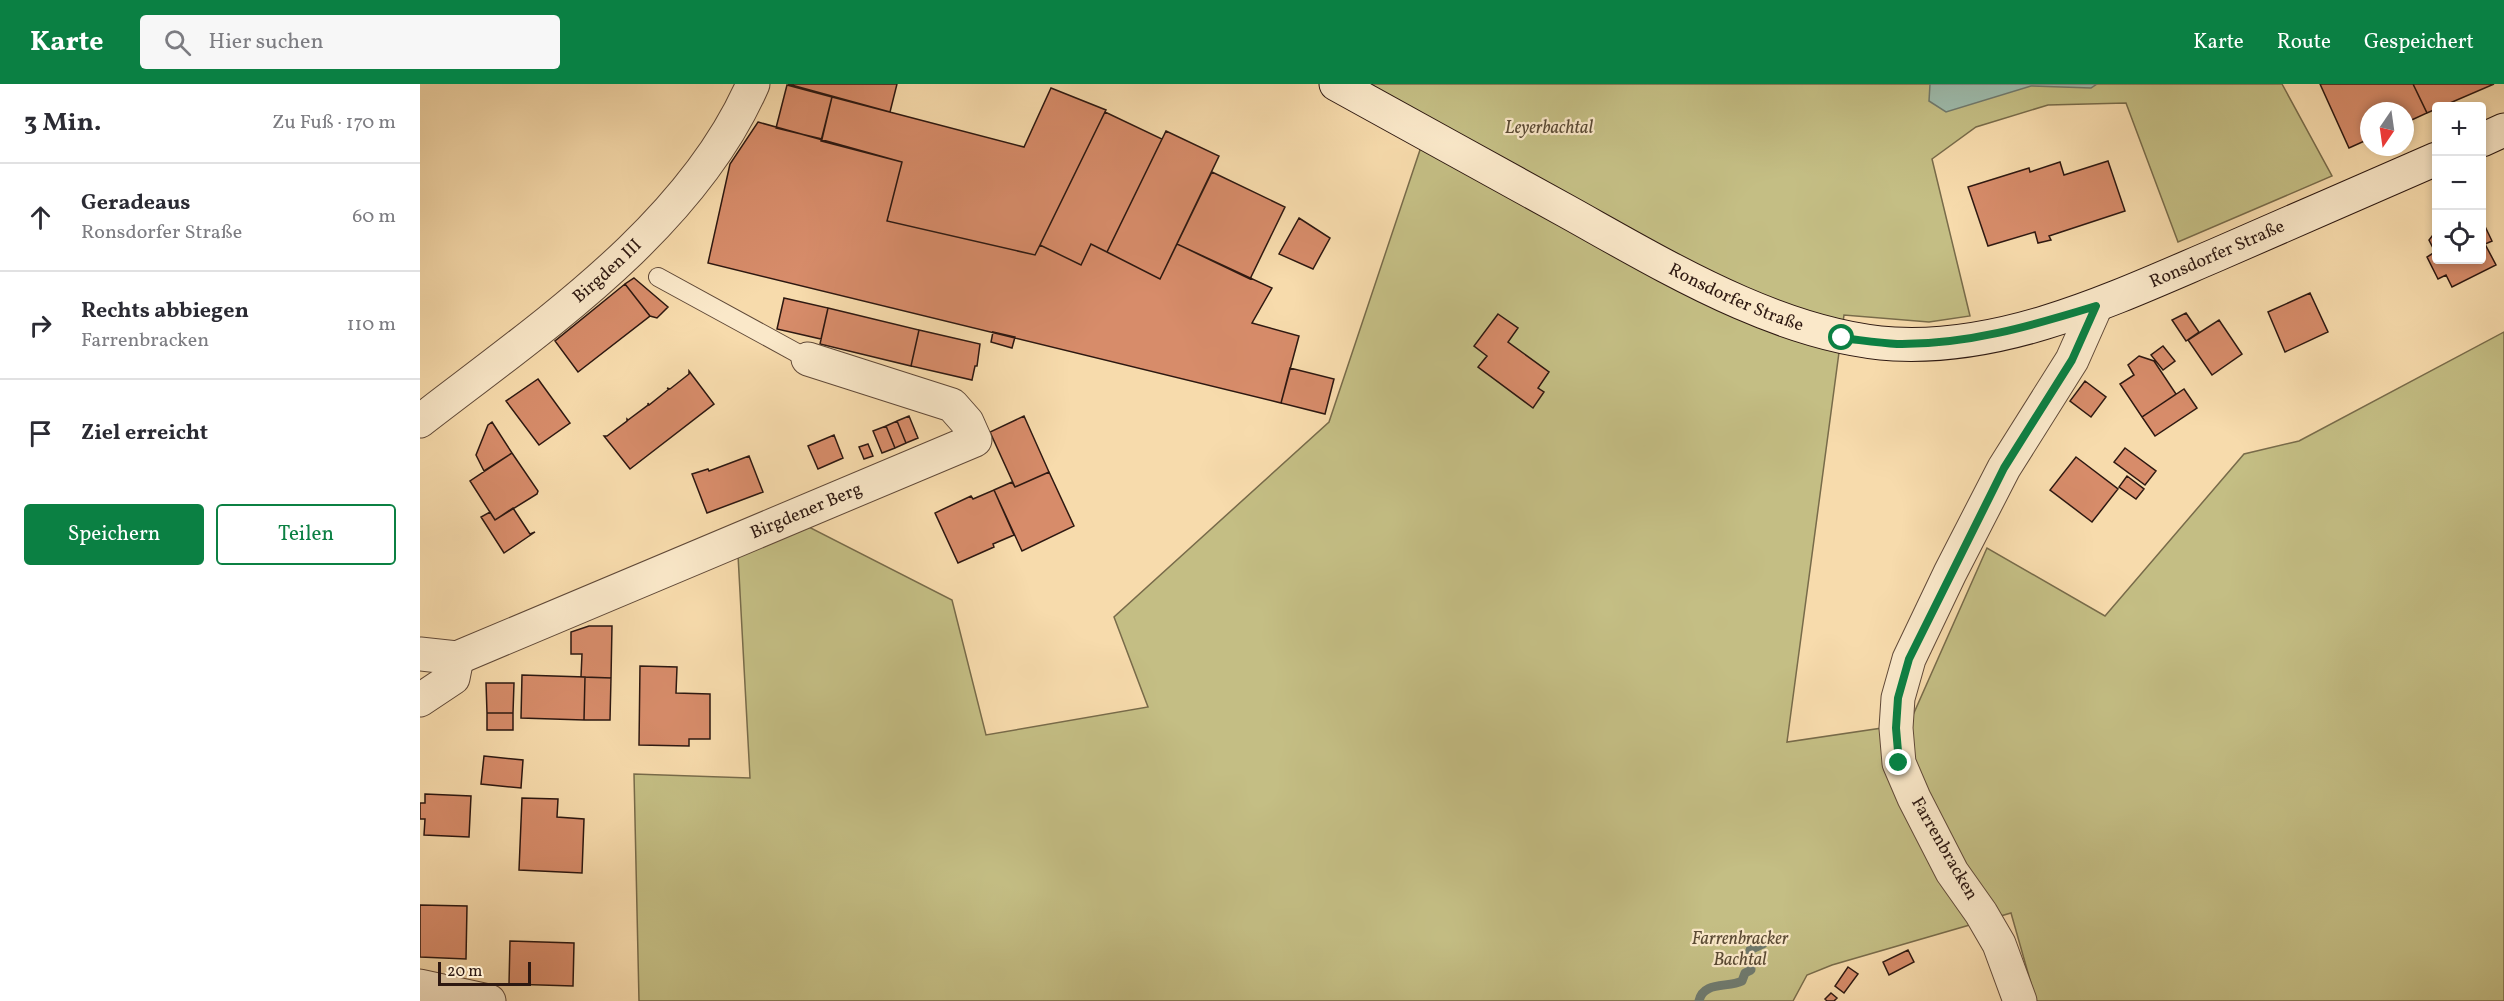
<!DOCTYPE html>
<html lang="de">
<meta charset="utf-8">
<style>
:root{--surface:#fff;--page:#f7f7f7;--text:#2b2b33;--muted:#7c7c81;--line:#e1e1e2;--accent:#0b8043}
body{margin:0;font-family:Vollkorn,serif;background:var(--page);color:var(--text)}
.controls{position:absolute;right:18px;top:18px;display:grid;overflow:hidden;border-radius:6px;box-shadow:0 3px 9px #0003}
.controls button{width:54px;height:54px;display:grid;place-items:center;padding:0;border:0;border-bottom:2px solid var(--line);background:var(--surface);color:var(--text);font:30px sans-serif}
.compass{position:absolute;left:1940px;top:18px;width:54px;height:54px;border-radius:50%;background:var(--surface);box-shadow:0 3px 9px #0003;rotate:193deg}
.scale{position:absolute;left:18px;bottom:15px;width:93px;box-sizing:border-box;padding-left:6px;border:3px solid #2d1811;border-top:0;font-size:16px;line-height:21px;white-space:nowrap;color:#2d1811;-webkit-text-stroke:4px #fae8c9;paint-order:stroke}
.stop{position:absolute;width:18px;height:18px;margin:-14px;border:4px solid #0b8043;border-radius:50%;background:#fff}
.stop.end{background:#0b8043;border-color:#fff;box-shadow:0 2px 6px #0008}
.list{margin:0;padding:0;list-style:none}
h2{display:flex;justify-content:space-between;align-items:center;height:78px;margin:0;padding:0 24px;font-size:26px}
h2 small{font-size:20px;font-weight:400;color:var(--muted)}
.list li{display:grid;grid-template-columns:39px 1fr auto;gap:18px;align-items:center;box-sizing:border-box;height:108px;padding:0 24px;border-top:2px solid var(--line)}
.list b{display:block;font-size:22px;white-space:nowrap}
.list p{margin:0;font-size:20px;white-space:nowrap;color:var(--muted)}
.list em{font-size:20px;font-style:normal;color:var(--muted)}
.actions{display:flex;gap:12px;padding:18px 24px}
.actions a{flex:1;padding:14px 0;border:2px solid var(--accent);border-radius:6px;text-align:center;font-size:21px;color:var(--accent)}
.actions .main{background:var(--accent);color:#fff}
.icon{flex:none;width:33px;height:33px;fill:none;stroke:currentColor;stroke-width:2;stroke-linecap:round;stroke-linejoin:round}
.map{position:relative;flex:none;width:2084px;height:917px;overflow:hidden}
header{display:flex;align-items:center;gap:36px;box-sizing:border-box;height:84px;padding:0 30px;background:var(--accent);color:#fff}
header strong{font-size:28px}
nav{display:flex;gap:33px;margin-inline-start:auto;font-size:21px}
.search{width:420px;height:54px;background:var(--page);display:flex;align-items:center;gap:15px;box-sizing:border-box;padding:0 21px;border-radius:6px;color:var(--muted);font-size:22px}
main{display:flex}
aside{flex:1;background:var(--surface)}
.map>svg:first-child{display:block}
</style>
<header>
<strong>Karte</strong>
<div class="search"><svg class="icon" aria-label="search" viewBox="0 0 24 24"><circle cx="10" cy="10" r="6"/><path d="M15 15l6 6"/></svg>Hier suchen</div>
<nav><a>Karte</a><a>Route</a><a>Gespeichert</a></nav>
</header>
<main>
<aside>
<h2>3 Min.<small>Zu Fuß · 170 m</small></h2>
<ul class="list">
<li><svg class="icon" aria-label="ahead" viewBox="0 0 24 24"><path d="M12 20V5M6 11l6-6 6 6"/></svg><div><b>Geradeaus</b><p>Ronsdorfer Straße</p></div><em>60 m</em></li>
<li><svg class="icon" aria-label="right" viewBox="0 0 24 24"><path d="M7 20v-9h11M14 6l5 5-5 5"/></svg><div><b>Rechts abbiegen</b><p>Farrenbracken</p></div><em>110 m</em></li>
<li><svg class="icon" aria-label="arrive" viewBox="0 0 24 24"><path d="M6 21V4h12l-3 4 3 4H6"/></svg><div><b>Ziel erreicht</b></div></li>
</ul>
<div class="actions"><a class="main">Speichern</a><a>Teilen</a></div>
</aside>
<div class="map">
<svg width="2084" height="917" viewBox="0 0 2084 917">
<rect width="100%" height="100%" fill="#f7dbac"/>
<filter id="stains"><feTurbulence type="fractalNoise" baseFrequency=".00333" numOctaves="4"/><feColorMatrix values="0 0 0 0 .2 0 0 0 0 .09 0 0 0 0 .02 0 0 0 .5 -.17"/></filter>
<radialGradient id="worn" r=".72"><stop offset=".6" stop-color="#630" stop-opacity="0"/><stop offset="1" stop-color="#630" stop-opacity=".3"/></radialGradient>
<!-- green -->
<path fill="#c4be84" stroke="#786b4a" stroke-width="1.5" d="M939,0H1862L1912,92L1758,158L1706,19L1628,21L1556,43L1512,75L1550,232L1509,238L1424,231L1367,658L1489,640L1567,464L1685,532L1824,370L1879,357L2084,248V917H1616L1591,829L1412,881L1387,891L1373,917H219L214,690L330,694L318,471L387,442L532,516L566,651L728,623L694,533L909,338L1009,39Z"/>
<!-- water -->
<path fill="#9dbbac" stroke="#707a6e" stroke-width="1.5" d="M1510,0H1677L1671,4L1611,2L1526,28L1509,17Z"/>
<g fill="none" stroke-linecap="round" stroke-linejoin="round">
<!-- stream -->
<path stroke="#707a6e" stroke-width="9" d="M1279,917C1283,897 1308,904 1322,897L1325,889L1331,886L1330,866L1343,860"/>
</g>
<!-- building -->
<path fill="#d78c6a" stroke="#2d1811" stroke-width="1.5" d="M368,0H477L470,28Z
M1900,0H1993L2007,29L1985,39V27H1949V55L1929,64Z
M1993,0H2074L2023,22H2016V25L2007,29Z
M367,1L412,13L402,55L356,44Z
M631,4L686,26L615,171L467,137L482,78L401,57L412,13L604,63Z
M685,28L742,55L687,168L671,160L661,181L620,161Z
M338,38L482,78L467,137L615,171L620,161L661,181L671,160L740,195L757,160L852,204L832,239L879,252L861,319L288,179L310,80Z
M746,47L799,72L740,195L687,168Z
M1688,77L1705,127L1629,152L1631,156L1618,159L1615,148L1568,162L1548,103L1609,84L1610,88L1640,78L1644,91Z
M792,88L865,123L830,195L757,160Z
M879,134L910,154L893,185L859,170Z
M2062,136L2072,157L2065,160L2076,181L2032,203L2026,191L2018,195L2007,173L2015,168L2009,156L2016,147V176H2062Z
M214,194L248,223L237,234L230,232L205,200Z
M205,200L230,232L158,288L135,257Z
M1890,209L1908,248L1865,268L1848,228Z
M364,214L408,224L401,255L357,245Z
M408,224L499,246L491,282L400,260Z
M1766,229L1779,248L1766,257L1752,236Z
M1078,230L1098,244L1088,258L1129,288L1118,304L1124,308L1113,324L1058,283L1067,272L1054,262Z
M1799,236L1822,270L1792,291L1768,256Z
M499,246L560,260L557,282H555L552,296L491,282Z
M573,248L595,253L592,264L571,258Z
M1743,262L1755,277L1743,286L1731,271Z
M1719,272L1734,277L1756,310L1722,333L1700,300L1714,291L1708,281Z
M870,284L914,295L905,330L861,319Z
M269,287L294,320L210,385L184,352H187L207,337V335L208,336L228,321V319L229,321L249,305L247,304L250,305L269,290Z
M118,295L150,339L119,361L86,317Z
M1665,297L1686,313L1671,333L1650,317Z
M1764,305L1777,324L1735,352L1722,333Z
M489,332L498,354L486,359L477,337Z
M604,332L629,388L595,403L570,348Z
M477,337L486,359L475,364L466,342Z
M72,338L92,369L64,387L56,371L68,341Z
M466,342L475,364L462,369L453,347Z
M414,351L423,374L398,385L388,362Z
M448,360L453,372L444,375L439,363Z
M1705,364L1736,387L1725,401L1694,378Z
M92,369L118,407L117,410L75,436L50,397Z
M329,372L343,408L287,429L272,390L288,385L289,387Z
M1656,373L1698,405L1672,438L1630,406Z
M629,388L654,442L602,467L574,406L592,398L595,403Z
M1707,392L1724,405L1716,415L1699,403Z
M574,406L594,451L573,460L574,463L538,479L515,429L551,412L553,415Z
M93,424L110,450L115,448L84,469L61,433L70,428L75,436Z
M169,542H192L191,594L161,593L162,570H151V548Z
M220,582L257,583L256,609L290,610V655H269V662L219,661Z
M102,591L165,593L164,636L101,634Z
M165,593L191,594L190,636H164Z
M66,599H94L93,629H67Z
M67,629H93V646H67Z
M64,672L103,676L101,704L61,700Z
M5,710L51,712L49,753L4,751L5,735H0V719H5Z
M102,714L138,715L137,733L164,735L162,789L99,786Z
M0,821L47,822L46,875L0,873Z
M90,857L154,859L153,902L89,900Z
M1488,866L1494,878L1469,891L1463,878Z
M1428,883L1438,890L1424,909L1415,902Z
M1411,909L1417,914L1414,917H1407L1405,915Z"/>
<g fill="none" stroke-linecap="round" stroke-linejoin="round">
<defs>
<path id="lane" d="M238,193L388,275"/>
<g id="street">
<path id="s1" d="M0,337C120,244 271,143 333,0"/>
<path id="s2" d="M0,570L37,574L555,356L547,338L532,321L388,275"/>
<path d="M0,616L33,594L37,574"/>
<path d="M0,902L69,917"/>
<path d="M1600,917L1579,860L1561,829L1532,788L1494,714L1479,679L1476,644L1478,614L1489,575L1530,489L1584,384L1652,276L1676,222"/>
</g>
<g id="secondary">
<path id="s3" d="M916,0C993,43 1071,85 1148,128C1245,182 1361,253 1474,260C1587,266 1695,214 1796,171C1869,139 1943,107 2016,75"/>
<path d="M2062,56L2084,46"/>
</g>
</defs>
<!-- lane casing -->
<use href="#lane" stroke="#604938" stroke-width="20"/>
<!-- street casing -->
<use href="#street" stroke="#604938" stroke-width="35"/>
<!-- secondary casing -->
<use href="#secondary" stroke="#2d1811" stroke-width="35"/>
<!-- lane -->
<use href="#lane" stroke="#fae8c9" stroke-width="18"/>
<!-- street -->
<use href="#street" stroke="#fae8c9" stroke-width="33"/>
<!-- secondary -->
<use href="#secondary" stroke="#fae8c9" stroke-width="33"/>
</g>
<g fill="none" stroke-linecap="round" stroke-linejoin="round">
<!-- route -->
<path stroke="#0b8043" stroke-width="8" d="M1422,254C1440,256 1459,259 1477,260C1546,261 1611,242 1676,222L1652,276L1584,384L1489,575L1478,614L1476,644L1479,679"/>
</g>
<g text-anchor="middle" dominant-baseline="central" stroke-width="4.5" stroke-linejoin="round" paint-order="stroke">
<!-- park labels -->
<g font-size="18" font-style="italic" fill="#5a4a34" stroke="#fae8c9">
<text x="1129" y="44">Leyerbachtal</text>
<text x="1320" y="855">Farrenbracker<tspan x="1320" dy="21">Bachtal</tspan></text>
</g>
<!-- street labels -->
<g font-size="18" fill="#2d1811" stroke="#fae8c9">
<text stroke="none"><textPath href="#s3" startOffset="958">Ronsdorfer Straße</textPath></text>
<text stroke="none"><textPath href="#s1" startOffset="240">Birgden III</textPath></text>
<text stroke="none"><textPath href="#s3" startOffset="454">Ronsdorfer Straße</textPath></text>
<text stroke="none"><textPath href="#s2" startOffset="416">Birgdener Berg</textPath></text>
<text transform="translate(1524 765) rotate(60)">Farrenbracken</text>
</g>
</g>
<rect width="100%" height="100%" filter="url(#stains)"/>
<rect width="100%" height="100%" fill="url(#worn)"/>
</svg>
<div class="controls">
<button>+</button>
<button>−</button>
<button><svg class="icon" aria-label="locate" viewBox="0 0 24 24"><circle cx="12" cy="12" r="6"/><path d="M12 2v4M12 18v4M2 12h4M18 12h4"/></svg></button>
</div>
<svg class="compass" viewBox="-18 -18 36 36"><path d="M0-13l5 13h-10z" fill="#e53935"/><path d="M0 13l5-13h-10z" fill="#7c7c81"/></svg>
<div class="scale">20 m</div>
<div class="stop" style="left:1422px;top:254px"></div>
<div class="stop end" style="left:1479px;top:679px"></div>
</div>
</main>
